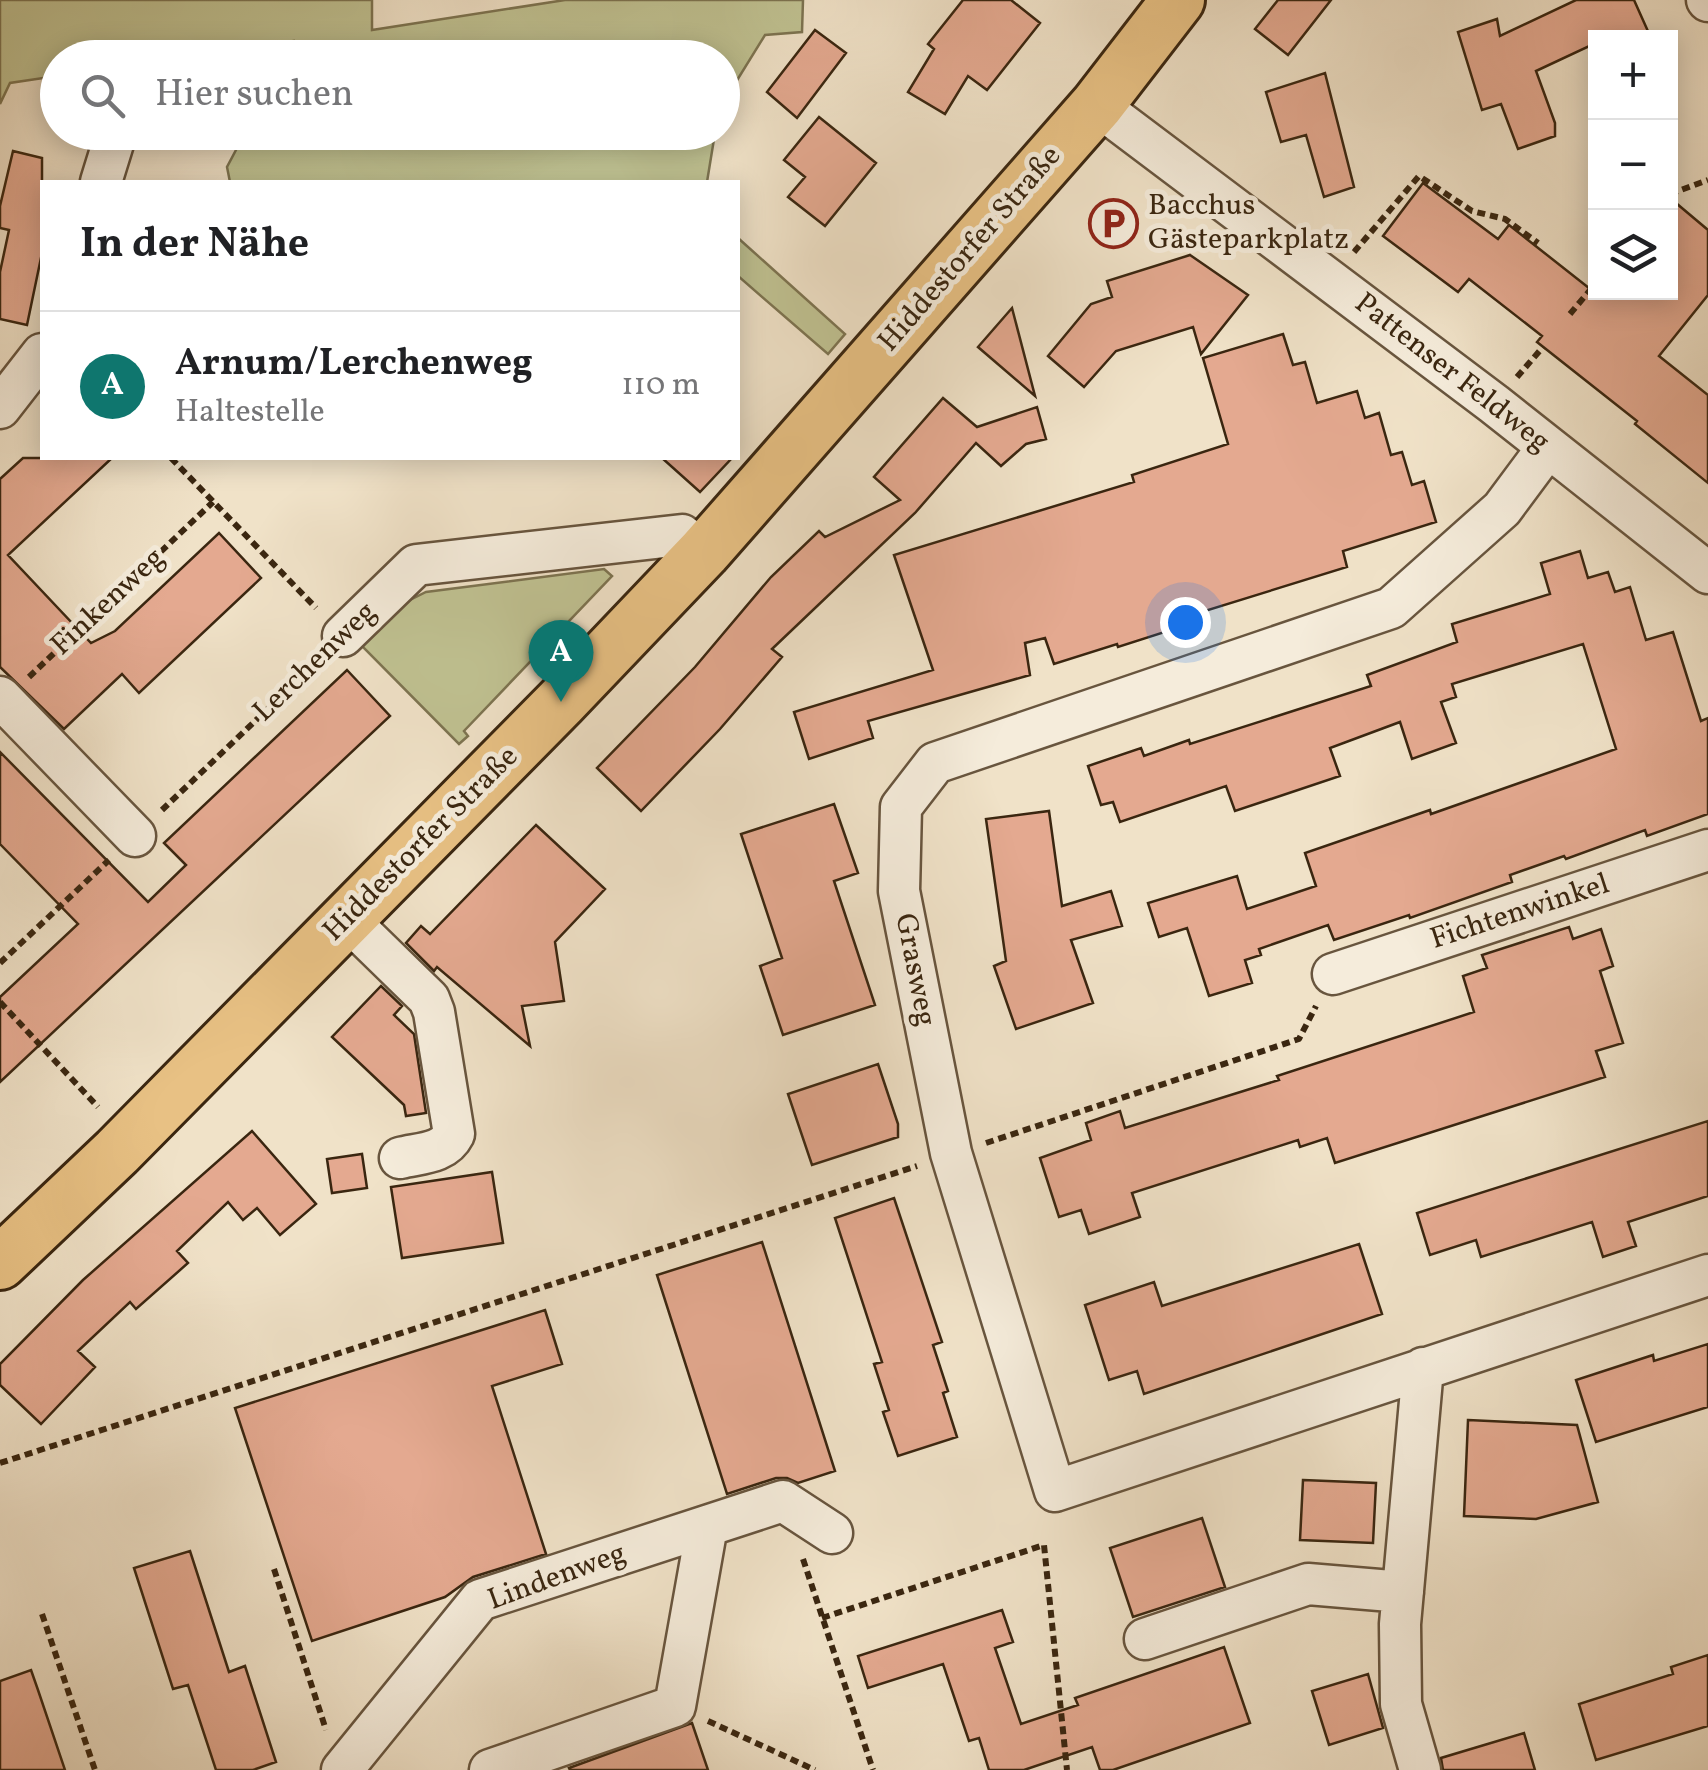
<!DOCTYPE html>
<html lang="de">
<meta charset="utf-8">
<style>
:root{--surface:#fff;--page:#f2f2f2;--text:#202124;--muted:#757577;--line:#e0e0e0;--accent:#0f766e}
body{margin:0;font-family:Vollkorn,serif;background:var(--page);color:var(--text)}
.controls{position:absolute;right:30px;top:30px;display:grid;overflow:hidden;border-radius:0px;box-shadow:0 5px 25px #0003}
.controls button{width:90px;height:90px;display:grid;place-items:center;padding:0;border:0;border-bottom:2px solid var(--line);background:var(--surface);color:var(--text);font:50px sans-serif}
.you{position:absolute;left:1185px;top:622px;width:35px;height:35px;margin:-25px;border:8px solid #fff;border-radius:50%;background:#1a73e8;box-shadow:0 0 0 15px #1a73e833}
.badge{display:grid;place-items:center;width:65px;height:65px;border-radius:50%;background:var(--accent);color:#fff;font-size:32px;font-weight:700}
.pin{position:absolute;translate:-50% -82px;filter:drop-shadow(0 2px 5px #0008)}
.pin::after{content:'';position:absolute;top:52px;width:35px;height:30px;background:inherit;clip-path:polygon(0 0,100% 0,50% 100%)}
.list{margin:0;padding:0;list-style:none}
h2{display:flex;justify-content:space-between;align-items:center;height:130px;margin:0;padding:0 40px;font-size:42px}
h2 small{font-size:32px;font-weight:400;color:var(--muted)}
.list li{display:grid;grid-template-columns:65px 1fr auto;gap:30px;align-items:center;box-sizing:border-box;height:150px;padding:0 40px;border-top:2px solid var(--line)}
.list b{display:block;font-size:38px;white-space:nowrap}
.list p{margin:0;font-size:32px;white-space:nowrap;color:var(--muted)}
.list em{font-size:32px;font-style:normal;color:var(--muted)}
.icon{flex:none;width:55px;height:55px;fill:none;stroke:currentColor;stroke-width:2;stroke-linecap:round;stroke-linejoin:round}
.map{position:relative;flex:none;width:1708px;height:1770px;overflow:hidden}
.search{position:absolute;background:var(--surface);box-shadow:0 5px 25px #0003;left:40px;top:40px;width:700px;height:110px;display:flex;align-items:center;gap:25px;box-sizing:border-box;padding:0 35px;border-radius:55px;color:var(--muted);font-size:38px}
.panel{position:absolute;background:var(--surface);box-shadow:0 5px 25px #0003;left:40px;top:180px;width:700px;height:280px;border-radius:0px}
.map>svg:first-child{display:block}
</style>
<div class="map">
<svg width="1708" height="1770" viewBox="0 0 1708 1770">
<rect width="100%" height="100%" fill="#f0e2c8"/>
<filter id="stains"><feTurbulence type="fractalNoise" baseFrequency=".002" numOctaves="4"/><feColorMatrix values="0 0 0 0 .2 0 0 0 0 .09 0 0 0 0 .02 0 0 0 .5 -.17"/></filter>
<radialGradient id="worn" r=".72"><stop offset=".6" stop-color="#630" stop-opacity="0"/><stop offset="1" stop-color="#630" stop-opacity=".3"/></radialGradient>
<!-- green -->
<path fill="#c0c292" stroke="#7d7451" stroke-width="2.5" d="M0,0H372V30L565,0H803L802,32L765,35L723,103L722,58L286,57L293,41L183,58H58L57,76L10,83L0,104Z
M245,133V132L715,133L707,182H230L227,167Z
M738,238L845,334L828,354L738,276Z
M604,569L612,576L464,731L468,736L459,744L351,635L369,639L404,603L426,592Z"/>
<!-- building -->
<path fill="#e4a990" stroke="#3a2610" stroke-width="2.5" d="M963,0H1011L1040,23L987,90L968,76L945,114L908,92L934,49L928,44Z
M1278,0H1331L1288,55L1255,29Z
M1576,0H1634L1651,38H1596V43L1536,71L1555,123V136L1518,149L1501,104L1482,110L1458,32L1497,19L1500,36Z
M815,30L846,53L797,118L767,92Z
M1325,73L1354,187L1324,197L1306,135L1281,142L1266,92Z
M819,117L876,163L825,226L788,197L805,177L784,160Z
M13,151L42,158V253L27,325L0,319V272L9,230L0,228V206Z
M1423,183L1498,239L1509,225L1594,292H1670V198L1708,230V295L1659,356L1708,395V483L1635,424L1637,421L1537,342L1542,336L1469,279L1458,292L1383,236Z
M1190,255L1248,295L1201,354L1193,327L1116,351L1084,387L1048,356L1091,304L1112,297L1107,281Z
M1012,308L1035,396L978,347Z
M1283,334L1293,365L1305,362L1317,403L1357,391L1365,418L1379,413L1391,455L1402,452L1412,485L1424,481L1436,522L1343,551L1347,567L1195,614L1196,617L1167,625L1168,631L1118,647L1117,644L1054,664L1045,638L1025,643L1030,675L868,721L873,738L809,759L794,712L933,670L894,555L1134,482L1132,475L1228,444L1203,358Z
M943,398L977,427L1037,407L1046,439L1026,444L1001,466L976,443L915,513L772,649L782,657L720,729L641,811L597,768L695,667L771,577L819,531L825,537L900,500L874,477Z
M23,458H112L8,555L91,643L115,631L219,533L261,578L139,693L122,674L64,729L0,667V479Z
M662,458H732L700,492Z
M1580,551L1588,578L1608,572L1615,592L1630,587L1646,640L1673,632L1701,721L1708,718V814L1647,836L1645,830L1566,859L1564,856L1510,875L1512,882L1410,918L1409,915L1334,940L1328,925L1259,949L1261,955L1245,960L1252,983L1209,996L1187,928L1159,937L1148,903L1237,876L1247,909L1316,886L1305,853L1430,810L1431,814L1616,749L1583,644L1452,684L1456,697L1441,702L1456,743L1412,759L1400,722L1330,748L1340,776L1235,811L1226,786L1120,822L1113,802L1101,805L1088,766L1141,748L1144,756L1189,740L1190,744L1371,686L1367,675L1457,642L1452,624L1550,594L1541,563Z
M347,670L390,716L0,1082V997L78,924L0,844V752L148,902L186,865L164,843Z
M834,804L858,873L834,881L875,1005L783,1035L760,966L782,958L741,834Z
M1049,811L1062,906L1111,891L1122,926L1071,940L1093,1003L1016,1029L994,966L1006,961L986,819Z
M536,825L605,889L555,942L564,1001L522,1006L530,1046L437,967L434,971L406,943L421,926L430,934Z
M1569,927L1573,939L1601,929L1613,966L1600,971L1623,1043L1596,1051L1605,1077L1335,1163L1327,1138L1300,1147L1298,1140L1132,1193L1140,1217L1089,1234L1081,1210L1059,1217L1040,1158L1091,1140L1086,1123L1120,1111L1125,1128L1279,1080L1277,1076L1474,1012L1463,976L1487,968L1482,955Z
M381,986L402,1006L394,1015L414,1034L426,1113L406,1116L404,1105L332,1037Z
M878,1064L898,1124V1137L812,1165L788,1094Z
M1708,1121V1196L1628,1222L1636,1246L1603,1257L1592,1222L1481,1257L1476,1240L1430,1255L1417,1213Z
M252,1131L316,1204L280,1235L257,1208L243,1220L228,1202L177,1251L188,1263L136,1309L130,1302L78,1351L95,1367L41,1424L0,1385V1364L83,1280Z
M362,1154L367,1188L332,1193L327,1159Z
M492,1172L503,1243L402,1258L391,1187Z
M894,1198L942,1342L933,1345L948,1391L943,1393L957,1437L898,1456L883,1412L889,1410L874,1364L882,1362L835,1218Z
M762,1242L835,1471L798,1483L787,1478H776L727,1494L657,1275Z
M1359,1244L1382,1314L1144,1394L1137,1371L1109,1380L1085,1305L1154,1282L1162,1306Z
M545,1310L562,1364L492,1386L546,1554L473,1577L445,1597L312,1641L235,1408Z
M1708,1344V1407L1596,1442L1576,1380L1653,1355L1654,1361Z
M1468,1420L1577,1425L1598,1502L1536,1519L1464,1516Z
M1303,1480L1376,1483L1373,1543L1300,1540Z
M1202,1518L1225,1587L1133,1617L1110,1548Z
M190,1551L229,1672L245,1666L276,1762L253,1770H216L188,1685L173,1689L134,1568Z
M1002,1610L1013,1642L995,1648L1021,1724L1078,1705L1075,1698L1224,1647L1250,1723L1113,1770H1100L1092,1747L1024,1770H989L979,1738L969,1741L943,1664L868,1688L858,1656Z
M1708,1655V1726L1596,1760L1579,1704L1673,1674L1671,1667Z
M31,1670L38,1690L65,1770H0V1681Z
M1368,1674L1383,1728L1329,1745L1312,1691Z
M692,1723L708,1770H570L569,1768Z
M1524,1733L1535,1770H1443L1441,1758Z"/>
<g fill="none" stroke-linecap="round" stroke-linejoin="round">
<defs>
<path id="minor" d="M1707,0L1708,1
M1097,105L1494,404L1708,573
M101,182L114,140
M0,408L42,354
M1548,447L1502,509L1391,608L935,763L901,807L899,891L951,1153L1055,1491L1708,1275
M343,636L416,565L682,535L704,552
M0,697L135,836
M347,919L429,999L434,1012L454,1134C444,1154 420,1153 400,1158
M1333,974L1708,850
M1145,1639L1308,1584L1403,1592
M342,1770L480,1600L783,1501L832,1533
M490,1770L675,1706L707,1526
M1420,1770L1401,1704L1400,1624L1423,1368"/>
<path id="major" d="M0,1263L117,1152L561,702L704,552L1097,105L1178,0"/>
</defs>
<!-- minor casing -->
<use href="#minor" stroke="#68553e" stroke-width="45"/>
<!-- major casing -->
<use href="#major" stroke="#3a2610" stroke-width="58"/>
<!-- path -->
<path stroke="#3a2610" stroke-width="6" stroke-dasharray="8 5" stroke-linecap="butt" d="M1670,194L1708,180
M1354,252L1419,176L1472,211L1505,219L1538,243
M1570,314L1596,283
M1517,377L1543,347
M171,458L316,608
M29,677L213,502
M162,810L319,660
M0,963L109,860
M0,1002L98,1107
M986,1143L1299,1039L1316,1006
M0,1463L917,1166
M803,1559L873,1770
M274,1569L326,1730
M42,1614L95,1770
M822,1618L1044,1545L1067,1770
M708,1721L815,1770"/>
<!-- minor -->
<use href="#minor" stroke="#f5ecdb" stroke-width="40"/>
<!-- major -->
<use href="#major" stroke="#e8c184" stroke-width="52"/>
</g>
<!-- icons -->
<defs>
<symbol id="parking-ring" viewBox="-11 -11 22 22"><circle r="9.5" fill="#f5ecdb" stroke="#8f2418" stroke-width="1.5"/><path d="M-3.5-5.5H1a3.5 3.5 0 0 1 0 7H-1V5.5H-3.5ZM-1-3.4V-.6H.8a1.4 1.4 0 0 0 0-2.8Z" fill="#8f2418"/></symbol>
</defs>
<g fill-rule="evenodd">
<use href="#parking-ring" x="1086" y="196" width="55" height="55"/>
</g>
<g text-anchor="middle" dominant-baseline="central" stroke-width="10" stroke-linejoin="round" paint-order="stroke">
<!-- poi labels -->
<g font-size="30" fill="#3a2610" stroke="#f5ecdb" text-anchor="start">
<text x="1148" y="206">Bacchus<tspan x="1148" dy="34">Gästeparkplatz</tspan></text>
</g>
<!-- street labels -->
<g font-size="30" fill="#3a2610" stroke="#f5ecdb">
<text transform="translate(970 249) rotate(-49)">Hiddestorfer Straße</text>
<text transform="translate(1452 373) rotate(38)">Pattenser Feldweg</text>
<text transform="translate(108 602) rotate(-43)">Finkenweg</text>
<text transform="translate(315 662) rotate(-44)">Lerchenweg</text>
<text transform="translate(421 844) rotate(-45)">Hiddestorfer Straße</text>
<text transform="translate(1520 912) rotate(-18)">Fichtenwinkel</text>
<text transform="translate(915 970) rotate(79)">Grasweg</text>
<text transform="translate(557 1577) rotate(-20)">Lindenweg</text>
</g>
</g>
<rect width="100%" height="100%" filter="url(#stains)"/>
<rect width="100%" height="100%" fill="url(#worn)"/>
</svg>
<div class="controls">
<button>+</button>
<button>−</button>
<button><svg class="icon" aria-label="layers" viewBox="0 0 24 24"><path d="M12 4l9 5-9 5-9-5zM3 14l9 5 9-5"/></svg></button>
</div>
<div class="you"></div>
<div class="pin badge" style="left:561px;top:702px">A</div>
<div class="search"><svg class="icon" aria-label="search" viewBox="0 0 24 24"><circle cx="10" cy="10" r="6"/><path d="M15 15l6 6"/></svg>Hier suchen</div>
<section class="panel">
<h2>In der Nähe<small></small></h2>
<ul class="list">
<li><span class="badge">A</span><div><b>Arnum/Lerchenweg</b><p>Haltestelle</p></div><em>110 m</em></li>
</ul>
</section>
</div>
